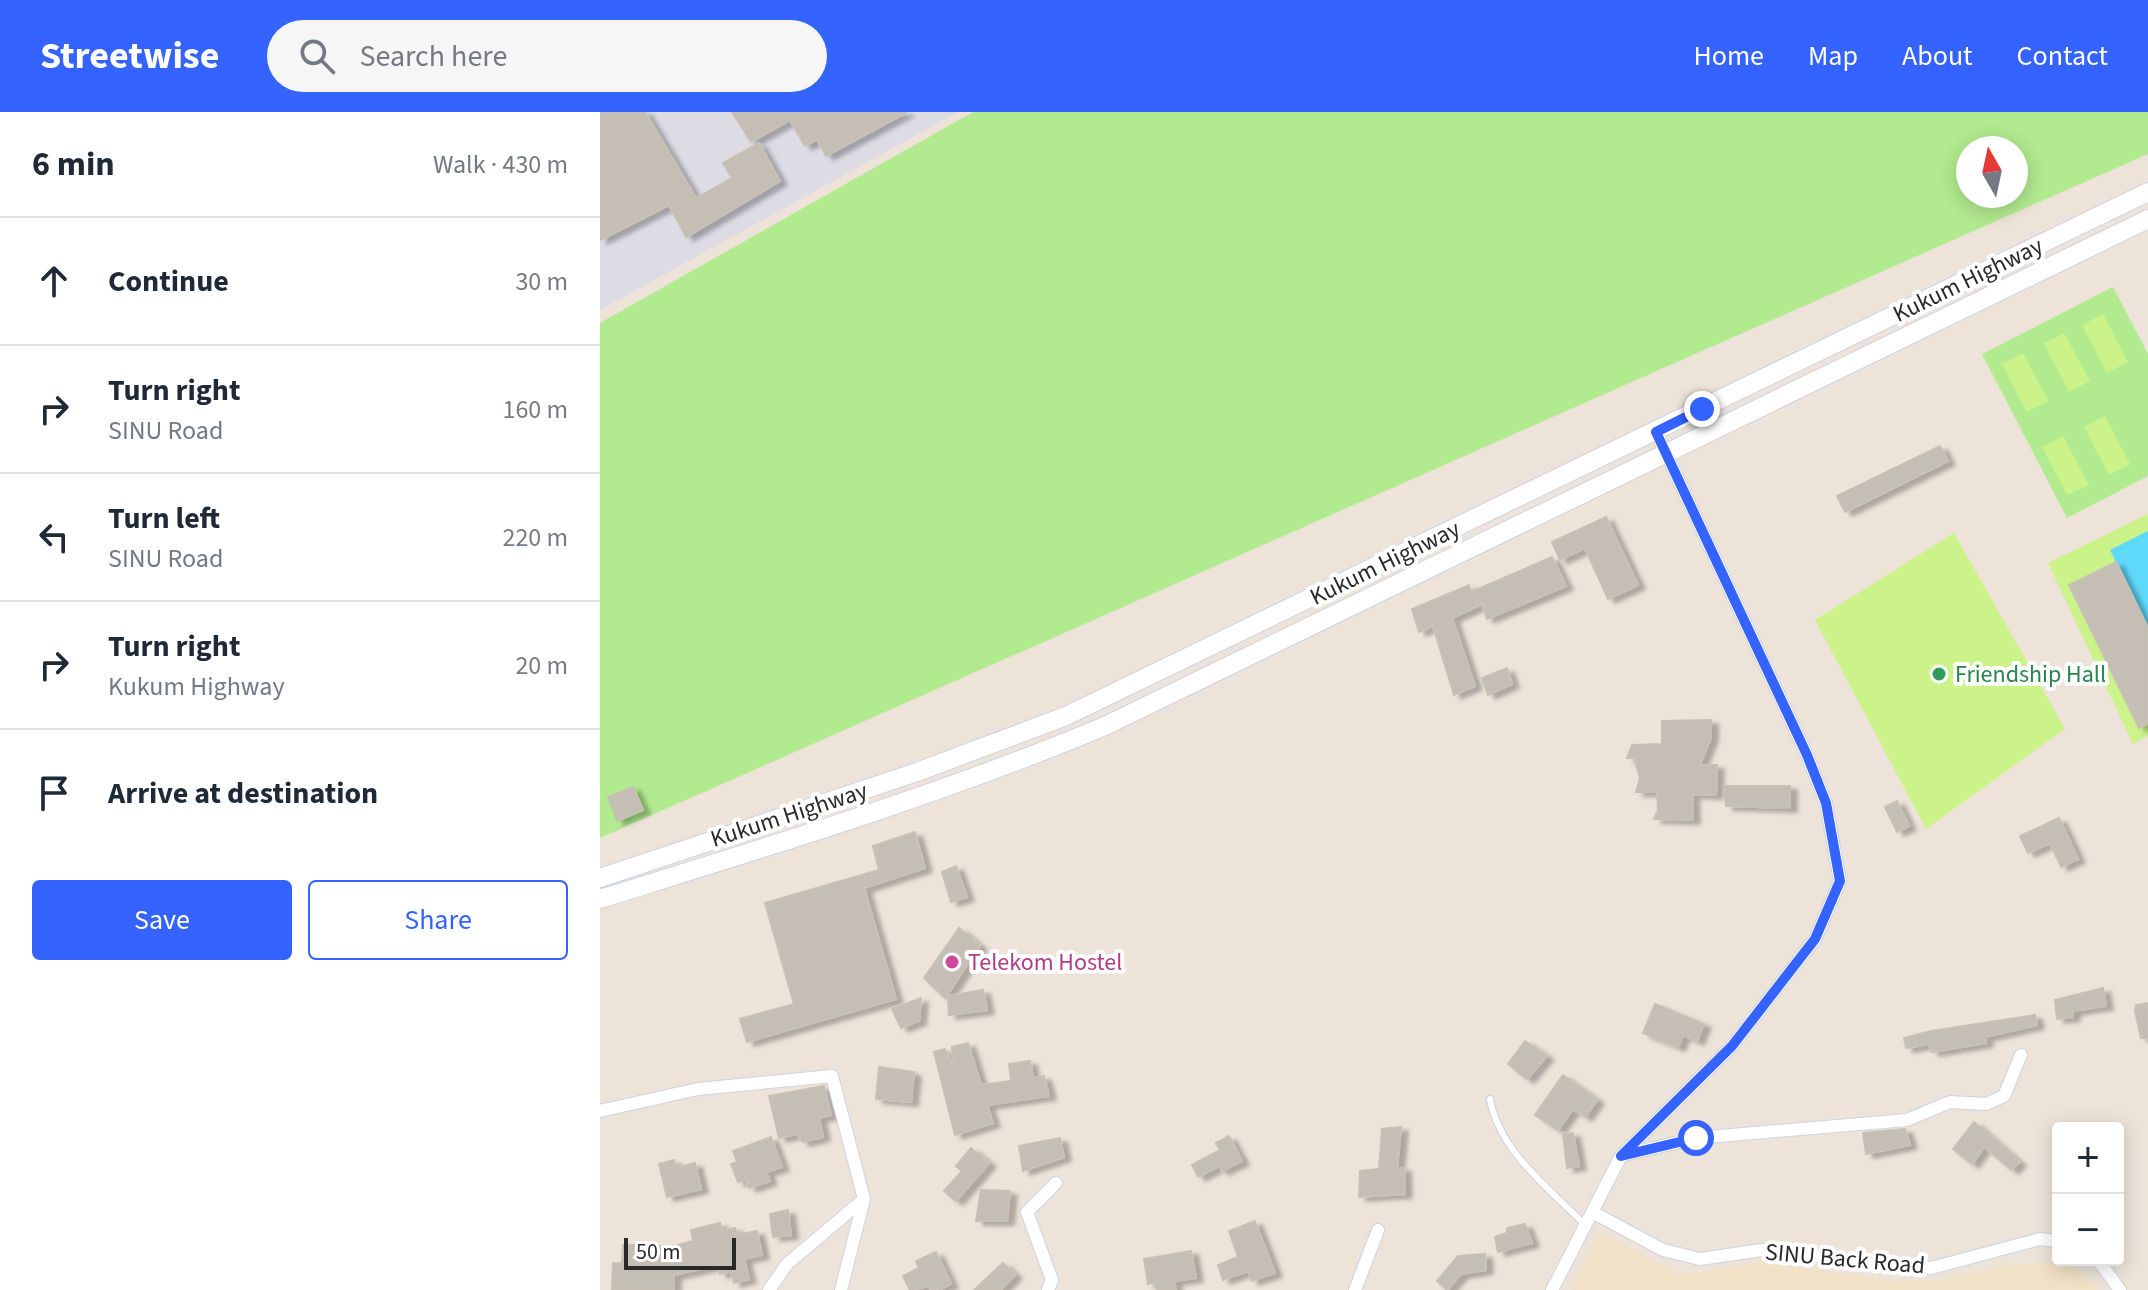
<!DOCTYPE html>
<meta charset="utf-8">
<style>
:root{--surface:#fff;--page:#f6f6f7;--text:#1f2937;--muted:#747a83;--line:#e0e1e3;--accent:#3463ff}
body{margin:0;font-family:"Source Sans 3",sans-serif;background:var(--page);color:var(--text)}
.controls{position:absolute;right:24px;bottom:24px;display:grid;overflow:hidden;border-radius:8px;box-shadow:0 4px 20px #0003}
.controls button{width:72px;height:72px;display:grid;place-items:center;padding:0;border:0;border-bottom:2px solid var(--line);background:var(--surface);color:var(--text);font:40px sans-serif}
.compass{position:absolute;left:1356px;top:24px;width:72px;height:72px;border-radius:50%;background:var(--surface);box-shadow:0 4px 20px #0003;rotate:351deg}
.scale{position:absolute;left:24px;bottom:20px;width:112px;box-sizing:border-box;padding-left:8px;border:4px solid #292929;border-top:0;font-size:22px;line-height:28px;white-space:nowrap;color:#292929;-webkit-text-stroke:6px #fff;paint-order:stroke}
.stop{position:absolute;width:24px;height:24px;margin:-18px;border:6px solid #3463ff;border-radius:50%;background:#fff}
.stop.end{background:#3463ff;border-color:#fff;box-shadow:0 2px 8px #0008}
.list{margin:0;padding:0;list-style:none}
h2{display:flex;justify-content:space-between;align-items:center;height:104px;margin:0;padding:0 32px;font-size:34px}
h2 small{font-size:26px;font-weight:400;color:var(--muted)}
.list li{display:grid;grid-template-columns:52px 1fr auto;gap:24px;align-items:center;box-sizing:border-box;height:128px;padding:0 32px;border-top:2px solid var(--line)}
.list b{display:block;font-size:30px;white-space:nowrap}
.list p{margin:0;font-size:26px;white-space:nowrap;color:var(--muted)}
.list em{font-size:26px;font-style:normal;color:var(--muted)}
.actions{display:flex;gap:16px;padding:24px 32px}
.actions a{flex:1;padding:18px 0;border:2px solid var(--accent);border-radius:8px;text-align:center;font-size:28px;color:var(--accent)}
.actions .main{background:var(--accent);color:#fff}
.icon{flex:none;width:44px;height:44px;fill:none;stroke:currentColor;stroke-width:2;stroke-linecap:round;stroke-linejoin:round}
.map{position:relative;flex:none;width:1548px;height:1178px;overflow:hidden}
header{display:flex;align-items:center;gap:48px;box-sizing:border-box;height:112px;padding:0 40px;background:var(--accent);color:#fff}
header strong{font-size:38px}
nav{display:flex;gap:44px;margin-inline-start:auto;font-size:28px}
.search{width:560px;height:72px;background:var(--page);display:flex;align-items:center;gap:20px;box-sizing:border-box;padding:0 28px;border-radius:44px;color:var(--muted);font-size:30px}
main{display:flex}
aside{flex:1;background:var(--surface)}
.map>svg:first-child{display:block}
</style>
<header>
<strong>Streetwise</strong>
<div class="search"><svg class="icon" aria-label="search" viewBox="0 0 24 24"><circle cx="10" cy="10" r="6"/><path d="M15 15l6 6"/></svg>Search here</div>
<nav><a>Home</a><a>Map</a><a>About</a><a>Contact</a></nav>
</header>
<main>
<aside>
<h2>6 min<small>Walk · 430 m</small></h2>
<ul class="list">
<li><svg class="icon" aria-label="ahead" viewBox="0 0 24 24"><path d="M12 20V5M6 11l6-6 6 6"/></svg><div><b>Continue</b></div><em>30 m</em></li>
<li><svg class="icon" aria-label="right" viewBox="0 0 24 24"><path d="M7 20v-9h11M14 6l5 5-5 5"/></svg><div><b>Turn right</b><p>SINU Road</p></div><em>160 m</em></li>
<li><svg class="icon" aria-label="left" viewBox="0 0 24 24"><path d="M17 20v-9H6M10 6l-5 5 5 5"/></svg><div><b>Turn left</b><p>SINU Road</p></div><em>220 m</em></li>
<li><svg class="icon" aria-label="right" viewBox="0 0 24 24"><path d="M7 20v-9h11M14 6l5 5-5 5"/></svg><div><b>Turn right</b><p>Kukum Highway</p></div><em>20 m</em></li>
<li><svg class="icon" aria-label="arrive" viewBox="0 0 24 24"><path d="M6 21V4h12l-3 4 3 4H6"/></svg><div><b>Arrive at destination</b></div></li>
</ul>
<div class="actions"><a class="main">Save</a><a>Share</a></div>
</aside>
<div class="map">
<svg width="1548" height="1178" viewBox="0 0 1548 1178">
<defs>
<filter id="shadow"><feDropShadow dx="7" dy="4" stdDeviation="2" flood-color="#0004"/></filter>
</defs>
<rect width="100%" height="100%" fill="#ede3d9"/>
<!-- industrial -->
<path fill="#dddbe4" d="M0,0H358L0,198Z"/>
<!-- education -->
<path fill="#f1e1c6" d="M999,1121L1080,1163L1162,1150L1292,1169L1342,1168L1403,1154L1455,1150L1482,1161L1499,1178H971Z"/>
<!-- green -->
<path fill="#b2ea8f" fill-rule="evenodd" d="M373,0H1548V42L0,726V211ZM1368,36H1416V84H1368Z
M1513,175L1548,242V364L1467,406L1382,242Z"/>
<!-- pitch -->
<path fill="#cbf389" d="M1503,202L1528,250L1507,261L1482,213Z
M1464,221L1490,269L1469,280L1444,231Z
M1423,241L1448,289L1427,300L1402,252Z
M1505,304L1530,352L1509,363L1484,315Z
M1463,324L1489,373L1467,383L1442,335Z
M1548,402V624L1533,632L1448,451Z
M1354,421L1465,617L1326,717L1215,508Z"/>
<!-- water -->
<path fill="#5fd9fb" d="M1548,419V516L1510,438Z"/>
<!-- building -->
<path fill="#c4beb5" stroke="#c8c0b3" stroke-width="2" filter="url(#shadow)" d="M0,0H45L96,86L132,66L123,51L159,31L180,69L86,125L69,93L0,128Z
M132,0H307L226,44L217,27L205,34L190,8L151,30Z
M1340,334L1348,349L1245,400L1237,384Z
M1006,405L1038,473L1008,487L985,436L960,448L952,430Z
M952,445L966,474L887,507L882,492L852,506L875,574L854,583L833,514L819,520L812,497L869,473L871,480Z
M1516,450L1548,516V611L1539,616L1469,473Z
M907,556L912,572L888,583L882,566Z
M1111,608V625L1100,653H1117L1116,683L1092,682L1093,708L1054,707L1058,698L1057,680H1036L1040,666L1034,646H1027L1032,633L1062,632V609Z
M1124,674H1190V696L1126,694Z
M33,675L43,698L17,709L8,685Z
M1297,689L1309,714L1297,720L1285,695Z
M1459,706L1478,747L1461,755L1450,731L1428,741L1420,724Z
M315,720L325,756L264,776L296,887L147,930L140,907L194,892L165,791L279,758L273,734Z
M356,754L367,785L351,790L342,760Z
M359,816L380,834L345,886L324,866Z
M1503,876L1506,894L1473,899V905L1457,907L1455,888Z
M383,878L387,898L349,903L348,884Z
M321,886L319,909L301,916L292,897Z
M1548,891V926H1541L1535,899L1536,893Z
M1055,892L1104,912L1097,929L1083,923L1078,935L1043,921Z
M1435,903L1437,913L1385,925L1386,931L1332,940L1330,932L1306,936L1304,926L1331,919Z
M925,929L947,944L927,967L908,952Z
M368,931L381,973L411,969L409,952L430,949L433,966L444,964L449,984L387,993L393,1011L355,1023L334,940L345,937L354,956L352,935Z
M279,955L314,960L311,990L276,987Z
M963,963L997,988L985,1005L973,997L958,1018L935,1003Z
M224,974L231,1003L219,1006L223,1025L203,1030L197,1022L179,1026L169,984Z
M1374,1010L1419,1050L1412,1058L1384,1035L1372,1052L1353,1037Z
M801,1015L797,1056H804L805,1082L759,1085L760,1059L779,1057L782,1017Z
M1305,1017L1310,1033L1266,1042L1263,1021Z
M973,1021L979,1054L967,1056L963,1022Z
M629,1024L642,1049L622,1059L619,1054L598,1065L592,1053L620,1038L616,1031Z
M171,1025L182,1055L166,1060L170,1069L149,1076L146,1067L138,1070L131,1052L137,1050L133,1039Z
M460,1026L464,1045L423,1059L419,1034Z
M371,1036L389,1051L356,1089L344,1079L362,1059L356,1054Z
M74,1048L76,1056L95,1051L101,1077L67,1085L59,1052Z
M381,1078L410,1079L407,1109H376Z
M188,1098L191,1123L173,1125L170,1102Z
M655,1109L675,1161L652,1169L648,1159L623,1168L618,1153L638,1145L629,1119Z
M120,1111L122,1119L135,1116L137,1123L157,1119L162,1143L144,1147L149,1167L134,1171L131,1159L120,1162L118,1153L74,1163V1178H12L13,1151H22L23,1133L74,1134L93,1129L91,1118Z
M925,1112L932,1131L898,1140L895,1125L907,1121V1116Z
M591,1139L596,1166L574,1169L576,1178H557L555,1170L548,1172L544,1147Z
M336,1140L351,1172L339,1178H331L329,1174L310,1178L303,1164L319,1156L316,1149Z
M885,1142L886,1158L861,1162L847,1178L837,1169L858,1144Z
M403,1151L415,1163L400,1178H374Z"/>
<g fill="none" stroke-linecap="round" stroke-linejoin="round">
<defs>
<path id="lane" d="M890,987C899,1039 949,1076 985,1113"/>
<path id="street" d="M0,999L98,977L232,964L264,1087L187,1152L169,1178
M1024,1043L1096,1026L1307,1008L1350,990L1386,992L1404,984L1421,943
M992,1100L1063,1138L1100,1147L1162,1138L1331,1156L1440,1127L1458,1129
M1498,1148L1520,1178
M241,1178L264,1087
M448,1178L452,1168L427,1100L456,1071
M755,1178L778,1118
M952,1178L1021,1044L1132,934L1215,827L1240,769L1226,691L1207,643L1056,320"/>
<path id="secondary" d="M0,766L317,660L466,604L1548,80
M0,787C170,734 340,683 505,614L1548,107"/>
</defs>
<!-- lane casing -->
<use href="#lane" stroke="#ced3e4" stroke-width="8"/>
<!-- street casing -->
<use href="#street" stroke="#ced3e4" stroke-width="14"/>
<!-- secondary casing -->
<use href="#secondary" stroke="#ced3e4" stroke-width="20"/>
<!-- lane -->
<use href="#lane" stroke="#fff" stroke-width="6"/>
<!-- street -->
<use href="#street" stroke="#fff" stroke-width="12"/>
<!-- secondary -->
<use href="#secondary" stroke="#fff" stroke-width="18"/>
</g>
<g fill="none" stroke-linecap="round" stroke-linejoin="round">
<!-- route -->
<path stroke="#3463ff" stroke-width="10" d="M1096,1026L1021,1044L1132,934L1215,827L1240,769L1226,691L1207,643L1056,320L1102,297"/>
</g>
<!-- markers -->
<circle fill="#2e9e5b" stroke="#fff" stroke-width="3" cx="1339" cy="562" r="8"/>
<circle fill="#d1479c" stroke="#fff" stroke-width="3" cx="352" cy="850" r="8"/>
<g text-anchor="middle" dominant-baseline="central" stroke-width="8" stroke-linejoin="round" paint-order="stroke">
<!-- street labels -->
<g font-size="24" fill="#292929" stroke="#fff">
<text transform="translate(1368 168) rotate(-26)">Kukum Highway</text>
<text transform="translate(785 451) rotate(-26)">Kukum Highway</text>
<text transform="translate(189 703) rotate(-18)">Kukum Highway</text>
<text transform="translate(1245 1147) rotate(5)">SINU Back Road</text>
</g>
<!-- leisure labels -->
<g font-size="24" fill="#27864d" stroke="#fff" text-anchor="start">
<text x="1355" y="562">Friendship Hall</text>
</g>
<!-- hotel labels -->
<g font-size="24" fill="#b23c85" stroke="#fff" text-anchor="start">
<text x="368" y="850">Telekom Hostel</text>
</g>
</g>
</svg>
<div class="controls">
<button>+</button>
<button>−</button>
</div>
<svg class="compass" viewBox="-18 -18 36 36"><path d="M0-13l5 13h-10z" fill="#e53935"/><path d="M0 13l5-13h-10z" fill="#747a83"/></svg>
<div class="scale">50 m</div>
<div class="stop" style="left:1096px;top:1026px"></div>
<div class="stop end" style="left:1102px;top:297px"></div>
</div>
</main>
